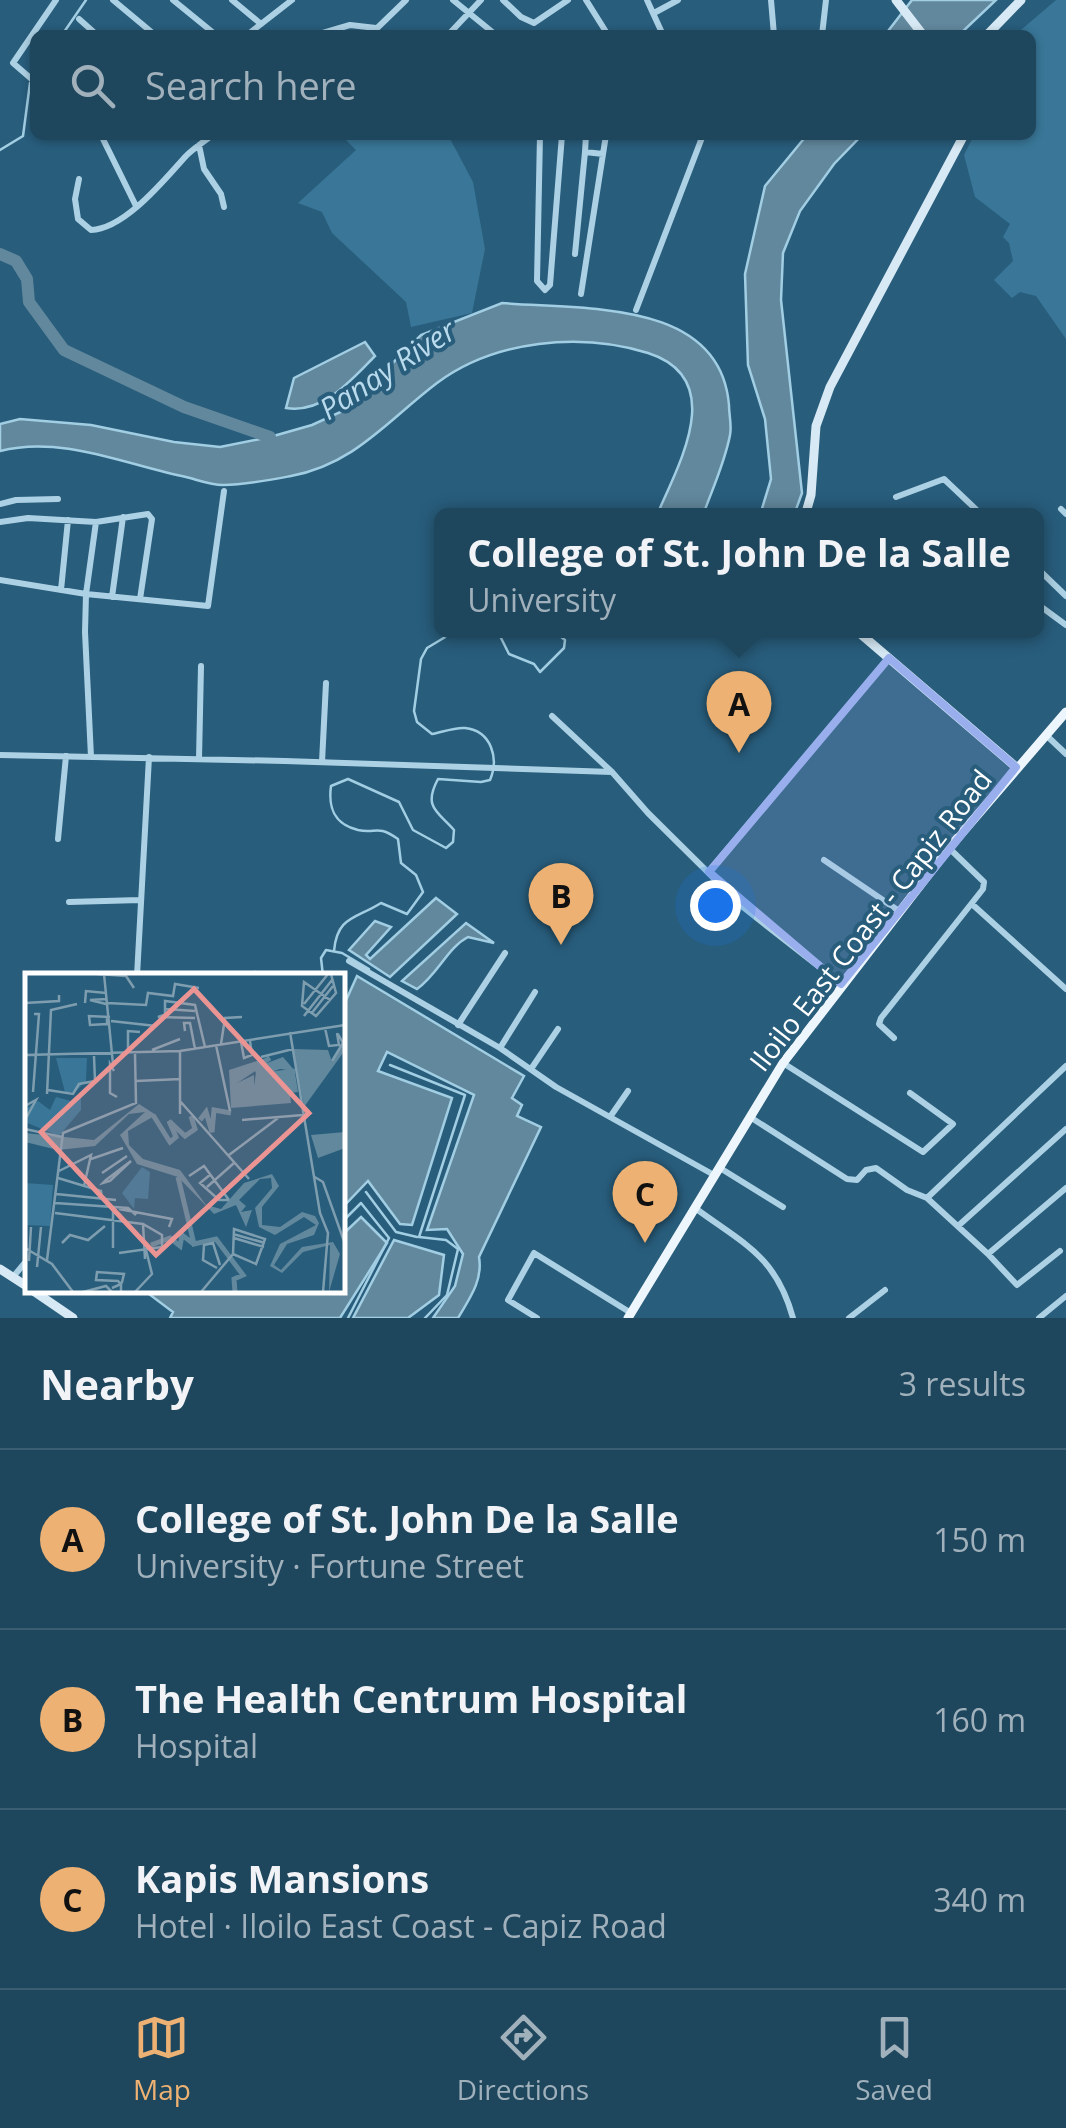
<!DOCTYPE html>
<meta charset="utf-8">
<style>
:root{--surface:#1e465d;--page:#2b5066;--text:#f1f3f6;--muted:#a1b1bc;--line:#3c5e72;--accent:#ecb173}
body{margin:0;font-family:"Open Sans",sans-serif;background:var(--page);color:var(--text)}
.you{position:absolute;left:715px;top:905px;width:35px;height:35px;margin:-25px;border:8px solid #fff;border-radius:50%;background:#1a73e8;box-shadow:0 0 0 15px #1a73e833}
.badge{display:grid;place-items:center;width:65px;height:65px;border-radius:50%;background:var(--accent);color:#111;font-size:32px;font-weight:700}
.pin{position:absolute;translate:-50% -82px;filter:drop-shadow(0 2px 5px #0008)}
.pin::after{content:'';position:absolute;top:52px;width:35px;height:30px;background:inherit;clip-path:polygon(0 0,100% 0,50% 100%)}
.popup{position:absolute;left:434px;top:508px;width:610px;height:130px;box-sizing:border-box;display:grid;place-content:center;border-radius:15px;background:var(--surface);filter:drop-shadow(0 2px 8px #0005);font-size:32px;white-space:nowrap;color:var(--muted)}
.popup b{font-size:38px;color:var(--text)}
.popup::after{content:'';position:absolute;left:50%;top:100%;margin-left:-20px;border:20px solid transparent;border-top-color:var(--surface)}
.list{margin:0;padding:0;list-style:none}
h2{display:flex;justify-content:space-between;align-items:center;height:130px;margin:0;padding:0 40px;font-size:42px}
h2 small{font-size:32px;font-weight:400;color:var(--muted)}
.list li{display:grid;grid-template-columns:65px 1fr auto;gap:30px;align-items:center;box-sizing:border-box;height:180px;padding:0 40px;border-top:2px solid var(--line)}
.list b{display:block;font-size:38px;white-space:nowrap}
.list p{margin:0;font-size:32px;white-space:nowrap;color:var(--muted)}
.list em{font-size:32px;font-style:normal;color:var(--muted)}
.icon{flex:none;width:55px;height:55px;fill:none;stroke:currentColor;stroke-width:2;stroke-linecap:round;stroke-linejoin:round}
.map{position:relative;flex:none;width:1066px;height:1318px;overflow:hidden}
.search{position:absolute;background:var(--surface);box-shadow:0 2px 8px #0004;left:30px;right:30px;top:30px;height:110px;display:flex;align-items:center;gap:25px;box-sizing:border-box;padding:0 35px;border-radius:15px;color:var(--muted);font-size:38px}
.sheet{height:670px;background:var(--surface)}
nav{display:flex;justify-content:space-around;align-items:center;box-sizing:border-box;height:140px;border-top:2px solid var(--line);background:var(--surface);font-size:28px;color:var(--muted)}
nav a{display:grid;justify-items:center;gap:5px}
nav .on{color:var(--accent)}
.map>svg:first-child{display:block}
</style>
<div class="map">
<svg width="1066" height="1318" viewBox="0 0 1066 1318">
<rect width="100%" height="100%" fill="#285d7c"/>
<!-- green -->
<path fill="#397697" d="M1056,0H1066V339L1036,296L1020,292L1012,298L994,280L1013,261L1009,243L1003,237L1010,224L975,197L964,155L974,135H1031V35H1015Z
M341,135H448L473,182L485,249L472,313L411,327L406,302L332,233L322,212L298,203L356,150Z"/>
<!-- water -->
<path fill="#62889d" stroke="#a2cee4" stroke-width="2.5" d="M912,0H996L959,35H885Z
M807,135H862L834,164L800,211L783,253L781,300L802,493L794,515H760L771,479L765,419L748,365L745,274L765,186Z
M502,303C582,310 720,298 729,405C729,415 732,426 730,435C725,462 712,490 703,515H657C678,465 729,379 648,353C580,332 495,340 437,383C388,420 355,464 291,476C270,480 245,485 223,485C211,485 198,480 186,477C126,465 62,435 0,451V424L20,419L91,425L174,442L220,447L270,437L312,425L345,410L421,335Z
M365,342L375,356C350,381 323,414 286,408L294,378Z
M436,898L457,914L390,977L349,950L375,921L391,927L366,955L370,959Z
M466,923L494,943L468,937C447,948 439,973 417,989L402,981Z
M357,976L524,1076L512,1098L522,1105L517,1116L541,1127L479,1257C483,1280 470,1298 458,1318H433L455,1286L463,1254L447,1229L427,1230L474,1095L387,1052L378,1071L452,1098L412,1225L400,1224L368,1181L343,1207V1007Z
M361,1217L387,1243L340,1318H170L173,1312L145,1291L342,1290L343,1234Z
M394,1240L444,1255L439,1295L408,1318H353Z"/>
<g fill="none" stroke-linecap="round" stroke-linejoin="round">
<!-- stream -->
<path stroke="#a2cee4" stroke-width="2.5" d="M62,35L86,0
M0,150L23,136L30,83
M497,630L509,654L534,664L540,672L564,648L565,640L552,630
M334,951C337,916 356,919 381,903L407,914L423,892L416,875L401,863L398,839C376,824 377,834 358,830C334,824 328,808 331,786L348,779L399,802L413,830L446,848L453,842L454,830C437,811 423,807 438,779L481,782L490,780C499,759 492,731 465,728C456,727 442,732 432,734L417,722L414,711L421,659L427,648L457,630
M323,976L321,958L326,950L342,953L369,969
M390,1065L465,1095L419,1237L446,1240L458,1249L447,1295L425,1318
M366,1192L396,1232L417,1237
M342,1222L361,1203L389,1238L348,1318"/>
<!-- river -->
<path stroke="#62889d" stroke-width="12" d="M0,254L16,261L27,279L29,302L64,350L184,407L270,437"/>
<!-- street -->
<path stroke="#add1e4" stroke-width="6" d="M113,0L155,35
M173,0L216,35
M232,0L261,24
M453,0L496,35
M503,0L521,17L534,23L568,0
M586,0L608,35
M647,0L663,35
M771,0L774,35
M654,13L678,0
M79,19L97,35
M247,35L292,0
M316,35L350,25L376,28
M370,35L406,0
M448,35L481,0
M822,35L826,0
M35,82L13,63L56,0
M101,135L136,206
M540,135L537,281L545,290L550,285L562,135
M690,135L700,138
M199,145L204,169L221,194L224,207
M585,152L586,135
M79,179L75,199L78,219L91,230C125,229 165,179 186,156C194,148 204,142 212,135
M575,254L585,152L603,154
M581,294L606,135
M636,310L703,135
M896,497L944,479L983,516
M0,504L16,500L58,499
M1061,509L1066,514
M0,522L28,518L96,522L148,514L152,519L140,599
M1036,567L1066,596
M0,580L86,594L208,606L224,491
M61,590L68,520
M112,597L123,517
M1036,603L1066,625
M552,716L612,772L648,813L744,908L841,984
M1046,735L1066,754
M0,755L285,761L612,772
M91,757L85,632L86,594L96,522
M199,759L201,666
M322,762L326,683
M58,839L66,756
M824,860L899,911
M709,871L889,658
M69,902L140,900
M973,905L1066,989
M349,961L500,1048L556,1087L714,1175
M137,976L149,757
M253,976L255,974
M458,1025L505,953
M894,1038L879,1024L881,1018L983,889L984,882L949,848
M500,1048L535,992
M783,1063L923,1152L953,1124L910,1093
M531,1069L558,1029
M610,1117L628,1091
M750,1117L847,1179L857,1180L866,1170L876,1168L907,1190L927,1198L988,1254L1066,1188
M720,1168L783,1207
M927,1198L1066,1066
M695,1208C744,1244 776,1256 793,1318
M958,1226L1066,1129
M988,1254L1017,1285L1060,1251
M13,1277L28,1259
M537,1318L508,1300L534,1253L631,1313
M849,1318L885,1290
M1039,1318L1066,1296"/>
<!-- secondary -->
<path stroke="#d6e9f4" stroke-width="9" d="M896,0L923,35
M987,35L1021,0
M805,516L811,495L816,426L830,387L964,135
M856,630L1016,767
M0,1269L28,1287
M32,1290L73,1318"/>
<!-- primary -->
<path stroke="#edf6fc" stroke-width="9" d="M628,1318L783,1063L949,848L1066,712"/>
</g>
<!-- marked area -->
<path fill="#99afed" fill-opacity="0.2" stroke="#99afed" stroke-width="8" stroke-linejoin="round" d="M889,658L1016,767L841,984L709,872Z"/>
<g text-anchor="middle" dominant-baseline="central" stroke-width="8" stroke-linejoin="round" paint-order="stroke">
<!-- street labels -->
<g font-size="28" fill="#fff" stroke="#285d7c">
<text transform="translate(870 920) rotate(-52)">Iloilo East Coast - Capiz Road</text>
</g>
<!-- water labels -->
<g font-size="30" font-style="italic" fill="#b8daec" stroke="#285d7c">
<text transform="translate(387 369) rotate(-33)">Panay River</text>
</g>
</g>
<!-- overview -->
<g transform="translate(25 973)">
<rect width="320" height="320" fill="#285d7c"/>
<path d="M31,85H62L61,108L50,119H40ZM56,120V137L34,163L0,149V136L13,128L25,137L31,124L46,128ZM117,194L125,199L123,226L110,225L109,236L97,220ZM0,210L28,212L25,253L0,252Z" fill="#397697"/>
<path d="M320,62L318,80L279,134L268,76L303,77L307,89ZM244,84L207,109L212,123L210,111L229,102V112H245L234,109L229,95L258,84L270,98L255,96L241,101L270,100L273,119L265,120L266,130L206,135L204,97ZM114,131L131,142L103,158L104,172L118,186L155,197L181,232L196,236L219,210L247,201L254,213L237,234V252L255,254L277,239L290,243L294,250L289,262L262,271L249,292L256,297L277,274L308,269L315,281L304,319L305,272L278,279L257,300L245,293L255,271L291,252L279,244L250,262L234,254L230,235L247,215L246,205L235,206L214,227L221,233L216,239L227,237L221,254L211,232L189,241L153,204L112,191L95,162L120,139L104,141L70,173L33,177L0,169V160L69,167ZM320,159V175L293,185L286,162Z" fill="#62889d"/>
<path fill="none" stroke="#62889d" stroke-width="5" d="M245,111L232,110L233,103L270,98M213,122L208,110L245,85M128,142L145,169L151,164L144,148L160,163L170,156L166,143M175,147L181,139L187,159L189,137L206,140M153,204L169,271L191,266L218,302L209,306L210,319M126,272L145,265L155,273L157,262L170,272"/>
<path fill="none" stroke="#7e9eb0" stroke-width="2.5" d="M72,1L101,3L109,15M79,1L88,91M305,27L279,9L277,33L291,43L311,20L306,1M0,30L34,28V22M60,30L61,18L81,20M82,30L121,32L123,20L148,23L150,11L174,15M81,31L65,27L82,26M279,31L303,1M140,36L170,38M286,41L308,13M139,42L133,44L170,45M140,43V28L170,32L180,74M279,43L307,7M82,44V51L65,52L64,43L85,44M86,48L131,53M300,55L304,73L314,72L312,60M160,58L159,50H165L170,76M265,59L295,240L303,260L298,319M216,69L219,85L227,82L225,68M196,71L200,45L217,44M191,72L205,138M127,77L155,66M103,78V58L115,59M155,78V141M0,82L155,78L320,52M236,84L268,76M307,88L318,70L313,61M89,98L85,91V120L92,124M111,108L156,106M23,117L48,121L54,111L70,108L69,83M8,119L14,41H9M22,121L26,37L52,31M155,128L224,206M0,133L11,127L0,147M217,147L278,142M0,156L37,164M204,182L253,145M66,186L98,175M106,188L85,208L78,210L81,207ZM34,198L66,182L59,213M77,200L102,183M186,201L175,210L194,227H204M164,203L179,193L204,227M288,203L298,209L320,271M33,205L76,218L77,227M182,214L209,190M31,221L91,227M30,230L103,235L111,242M88,235V275M94,236L147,246L144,254M30,240L118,251L137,262V274L94,280M118,251L120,286M208,261L240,270M209,265L239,274M37,270L45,262L63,267L80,253M0,275L27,291L48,319M22,287L38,160L111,130L110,81M4,288L6,254M12,294L16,254M192,295L178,287L179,272L188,270L195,292M87,315L96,311L97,309L99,301L72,299L71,307L93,308L96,311V319M58,319L81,313L87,319M110,319L127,301L121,277M176,319L208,281L209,256L240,266L231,291L208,281"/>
<path fill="#ea9494" fill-opacity="0.15" stroke="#ea9494" stroke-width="5" d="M169,16L284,140L131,282L16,159Z"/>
<rect width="320" height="320" fill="none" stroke="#fff" stroke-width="5"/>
</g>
</svg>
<div class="you"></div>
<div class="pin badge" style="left:739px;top:753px">A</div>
<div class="popup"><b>College of St. John De la Salle</b>University</div>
<div class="pin badge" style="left:561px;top:945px">B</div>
<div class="pin badge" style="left:645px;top:1243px">C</div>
<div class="search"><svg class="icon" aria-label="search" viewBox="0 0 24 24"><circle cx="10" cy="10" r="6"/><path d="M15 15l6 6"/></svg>Search here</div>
</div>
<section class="sheet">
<h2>Nearby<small>3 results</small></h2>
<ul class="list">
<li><span class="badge">A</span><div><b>College of St. John De la Salle</b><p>University · Fortune Street</p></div><em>150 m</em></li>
<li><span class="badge">B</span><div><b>The Health Centrum Hospital</b><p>Hospital</p></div><em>160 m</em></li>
<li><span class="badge">C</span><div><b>Kapis Mansions</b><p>Hotel · Iloilo East Coast - Capiz Road</p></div><em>340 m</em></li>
</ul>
</section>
<nav>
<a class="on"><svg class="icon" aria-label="map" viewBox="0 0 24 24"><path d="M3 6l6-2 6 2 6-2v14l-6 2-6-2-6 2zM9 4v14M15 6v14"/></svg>Map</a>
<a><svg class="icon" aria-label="directions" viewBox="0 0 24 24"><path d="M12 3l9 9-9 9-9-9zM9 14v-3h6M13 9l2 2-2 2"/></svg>Directions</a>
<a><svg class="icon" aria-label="saved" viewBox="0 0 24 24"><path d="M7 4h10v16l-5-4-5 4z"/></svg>Saved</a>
</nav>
